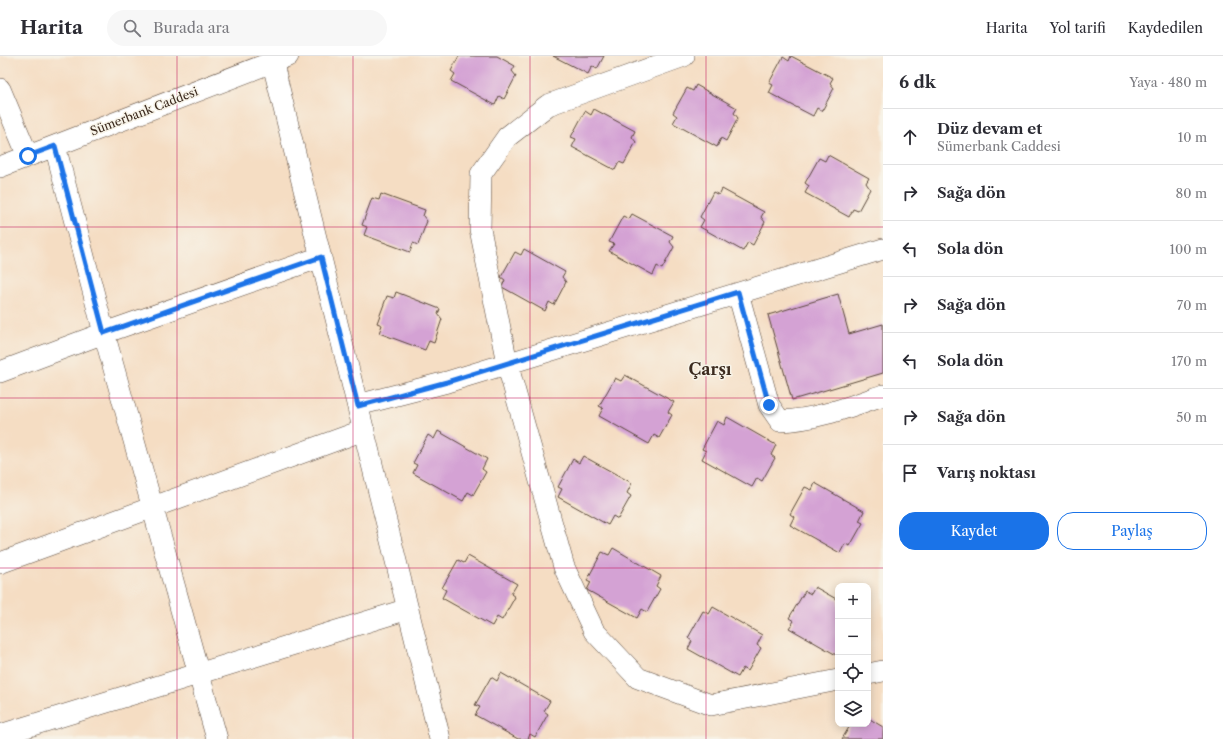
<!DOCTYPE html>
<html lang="tr">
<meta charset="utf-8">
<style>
:root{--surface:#fff;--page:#f7f7f7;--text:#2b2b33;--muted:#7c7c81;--line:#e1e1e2;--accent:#1a73e8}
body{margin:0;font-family:"Libre Caslon Text",serif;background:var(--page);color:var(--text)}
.controls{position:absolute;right:12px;bottom:12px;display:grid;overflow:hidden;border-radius:8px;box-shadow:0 2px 10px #0003}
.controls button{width:36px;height:36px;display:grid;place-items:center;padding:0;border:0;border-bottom:1px solid var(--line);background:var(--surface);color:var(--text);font:20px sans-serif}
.stop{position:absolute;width:12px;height:12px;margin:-9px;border:3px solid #1a73e8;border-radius:50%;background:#fff}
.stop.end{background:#1a73e8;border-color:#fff;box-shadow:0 1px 4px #0008}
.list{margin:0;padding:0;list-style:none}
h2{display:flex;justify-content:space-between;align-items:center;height:52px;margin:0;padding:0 16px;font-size:17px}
h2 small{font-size:13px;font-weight:400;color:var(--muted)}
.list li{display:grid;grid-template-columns:26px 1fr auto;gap:12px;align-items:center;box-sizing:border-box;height:56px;padding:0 16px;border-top:1px solid var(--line)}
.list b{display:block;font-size:15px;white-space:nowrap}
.list p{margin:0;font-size:13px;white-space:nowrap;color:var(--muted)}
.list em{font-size:13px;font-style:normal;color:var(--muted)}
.actions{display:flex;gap:8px;padding:12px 16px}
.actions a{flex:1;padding:9px 0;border:1px solid var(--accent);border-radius:16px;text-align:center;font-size:14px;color:var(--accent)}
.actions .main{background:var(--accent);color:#fff}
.icon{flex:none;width:22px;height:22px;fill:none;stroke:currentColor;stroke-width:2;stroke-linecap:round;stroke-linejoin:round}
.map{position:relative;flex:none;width:883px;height:683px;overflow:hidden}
header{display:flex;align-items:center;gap:24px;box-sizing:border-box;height:56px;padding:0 20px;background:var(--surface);border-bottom:1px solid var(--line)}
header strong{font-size:19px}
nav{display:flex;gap:22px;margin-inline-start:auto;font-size:14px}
.search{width:280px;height:36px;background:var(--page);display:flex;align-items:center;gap:10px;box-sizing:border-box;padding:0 14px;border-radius:22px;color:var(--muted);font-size:15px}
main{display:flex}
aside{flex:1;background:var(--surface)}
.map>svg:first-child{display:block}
</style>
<header>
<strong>Harita</strong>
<div class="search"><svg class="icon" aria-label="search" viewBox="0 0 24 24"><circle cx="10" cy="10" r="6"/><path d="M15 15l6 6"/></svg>Burada ara</div>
<nav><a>Harita</a><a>Yol tarifi</a><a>Kaydedilen</a></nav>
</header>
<main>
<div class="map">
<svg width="883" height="683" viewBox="0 0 883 683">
<rect width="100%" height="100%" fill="#f7f3e8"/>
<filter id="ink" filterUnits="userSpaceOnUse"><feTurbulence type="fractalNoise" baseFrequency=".025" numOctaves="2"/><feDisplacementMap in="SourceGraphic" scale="8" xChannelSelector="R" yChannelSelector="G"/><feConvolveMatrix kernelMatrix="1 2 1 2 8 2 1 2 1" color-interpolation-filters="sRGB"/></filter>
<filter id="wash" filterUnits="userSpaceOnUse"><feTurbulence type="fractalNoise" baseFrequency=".012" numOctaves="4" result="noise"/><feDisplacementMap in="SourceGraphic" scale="16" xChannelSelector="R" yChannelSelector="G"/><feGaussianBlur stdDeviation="0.9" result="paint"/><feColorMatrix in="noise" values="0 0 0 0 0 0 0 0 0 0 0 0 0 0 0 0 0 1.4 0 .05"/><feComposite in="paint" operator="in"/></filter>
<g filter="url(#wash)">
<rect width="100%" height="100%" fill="#f5ddc3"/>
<g id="blocks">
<!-- building -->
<path fill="#d4a2d4" d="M459,0H497L515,10L512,15L516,20L504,43L499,40L495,49L451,25L455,18L451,15Z
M553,0H604L597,13L592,10L588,18Z
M791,0L833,22L830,27L834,32L822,55L817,52L813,60L769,37L773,29L769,27L783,1L789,5Z
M696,29L737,52L734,57L738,62L726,85L721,82L717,91L673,67L677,60L673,57L687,32L693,35Z
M594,53L635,75L632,81L636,86L624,108L619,106L615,114L572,91L576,83L571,81L585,55L591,59Z
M828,99L869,122L866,127L870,133L858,155L853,153L849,161L805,137L809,130L805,127L819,102L825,105Z
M722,133L764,156L761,161L765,166L753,189L748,186L743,195L700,171L704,164L700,161L713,136L719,139Z
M381,138L425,154L423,160L427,165L418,189L413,187L410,196L364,179L367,171L362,169L372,142L379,144Z
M632,158L673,180L670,186L674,191L662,213L657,210L653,219L609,195L614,188L609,186L623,160L629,163Z
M524,193L565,216L562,221L566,226L554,249L549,246L545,255L502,231L505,224L501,221L515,196L521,199Z
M396,236L440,253L438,258L442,263L434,287L429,285L425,294L379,277L382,269L377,267L387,240L394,242Z
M838,238L849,278L883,268V317L792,344L768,259Z
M625,319L674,346L668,356L672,359L659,382L654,379L649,388L599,360L603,352L599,350L615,322L621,325Z
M727,361L776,389L771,399L775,402L762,425L757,422L752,431L702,403L706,395L702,393L717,365L724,369Z
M438,375L487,403L482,413L486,416L473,439L468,436L463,445L413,417L417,409L413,407L428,379L434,383Z
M583,400L632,427L627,437L631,440L618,463L613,460L608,469L558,441L562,433L558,431L573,403L579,407Z
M815,427L864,455L859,465L863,467L850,490L845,488L840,497L790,469L794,461L790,458L805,431L812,434Z
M613,492L661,520L656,530L660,533L647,556L642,553L637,562L587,534L591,526L587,524L602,496L609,499Z
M468,500L517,528L511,538L515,541L502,564L497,561L492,570L442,542L446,534L442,532L458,504L464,507Z
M815,531L838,544V600L789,572L794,565L789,562L805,535L811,538Z
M713,551L762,579L757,589L761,592L748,615L743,612L738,621L688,593L692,585L688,582L703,555L709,558Z
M501,617L550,645L544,655L548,658L535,681L530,678L528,683H518L475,659L480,651L475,649L491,621L497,625Z
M868,662L883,671V683H842L851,668H868Z"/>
</g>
</g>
<g filter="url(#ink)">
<use href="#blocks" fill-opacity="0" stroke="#574537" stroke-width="1"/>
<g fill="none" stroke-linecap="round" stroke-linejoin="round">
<defs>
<path id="minor" d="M271,0L440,683
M684,0L548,49L507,81L481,118L480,173L507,307L564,511L594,575L638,622L711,649L838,624
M0,33L28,100
M55,90L104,277L217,683
M0,111L288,0
M738,237L769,349L780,365C816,364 849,351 883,339
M0,316L104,277L321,201
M358,349L447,326L883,193
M0,507L364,374
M868,618L883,615
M0,679L408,553"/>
</defs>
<!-- minor casing -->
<use href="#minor" stroke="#574537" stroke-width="22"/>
<!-- minor -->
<use href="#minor" stroke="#fff" stroke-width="21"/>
</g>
</g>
<g fill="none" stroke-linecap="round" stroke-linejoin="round" filter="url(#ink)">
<!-- route -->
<path stroke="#1a73e8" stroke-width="5" d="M28,100L55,90L104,277L321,201L358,350L447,326L738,236L769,349"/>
</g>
<!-- grid -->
<path fill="none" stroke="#c2185b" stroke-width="1" stroke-opacity="0.55" d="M177,0V683M353,0V683M530,0V683M706,0V683M0,171H883M0,342H883M0,512H883"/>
<g text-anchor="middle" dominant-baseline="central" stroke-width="3" stroke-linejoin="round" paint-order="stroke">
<!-- street labels -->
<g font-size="12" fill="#3b2a1e" stroke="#f7f3e8">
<text transform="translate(144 55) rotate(-21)">Sümerbank Caddesi</text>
</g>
<!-- district labels -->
<g font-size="16" font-weight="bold" fill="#3b2a1e" stroke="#f7f3e8">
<text x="710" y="313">Çarşı</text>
</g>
</g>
</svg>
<div class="controls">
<button>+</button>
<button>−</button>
<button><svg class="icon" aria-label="locate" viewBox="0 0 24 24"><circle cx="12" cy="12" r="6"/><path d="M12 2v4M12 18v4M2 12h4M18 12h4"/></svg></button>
<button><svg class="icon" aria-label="layers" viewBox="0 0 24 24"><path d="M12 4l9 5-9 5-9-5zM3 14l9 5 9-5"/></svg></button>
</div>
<div class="stop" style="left:28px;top:100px"></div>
<div class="stop end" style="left:769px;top:349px"></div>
</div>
<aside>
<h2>6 dk<small>Yaya · 480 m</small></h2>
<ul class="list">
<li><svg class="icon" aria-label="ahead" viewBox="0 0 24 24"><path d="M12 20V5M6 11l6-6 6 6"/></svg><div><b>Düz devam et</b><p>Sümerbank Caddesi</p></div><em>10 m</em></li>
<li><svg class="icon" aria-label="right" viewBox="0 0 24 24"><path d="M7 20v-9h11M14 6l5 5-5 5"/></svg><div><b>Sağa dön</b></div><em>80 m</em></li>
<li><svg class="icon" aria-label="left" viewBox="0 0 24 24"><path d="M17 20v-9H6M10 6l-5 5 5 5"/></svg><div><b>Sola dön</b></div><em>100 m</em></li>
<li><svg class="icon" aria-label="right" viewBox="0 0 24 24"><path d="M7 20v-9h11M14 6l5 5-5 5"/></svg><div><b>Sağa dön</b></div><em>70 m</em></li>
<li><svg class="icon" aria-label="left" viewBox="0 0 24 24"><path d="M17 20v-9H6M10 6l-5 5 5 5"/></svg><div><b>Sola dön</b></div><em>170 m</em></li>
<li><svg class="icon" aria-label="right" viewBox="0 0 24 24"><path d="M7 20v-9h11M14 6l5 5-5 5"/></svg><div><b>Sağa dön</b></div><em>50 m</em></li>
<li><svg class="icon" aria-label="arrive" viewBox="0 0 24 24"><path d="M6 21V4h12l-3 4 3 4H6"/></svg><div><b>Varış noktası</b></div></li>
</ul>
<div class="actions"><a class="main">Kaydet</a><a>Paylaş</a></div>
</aside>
</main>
